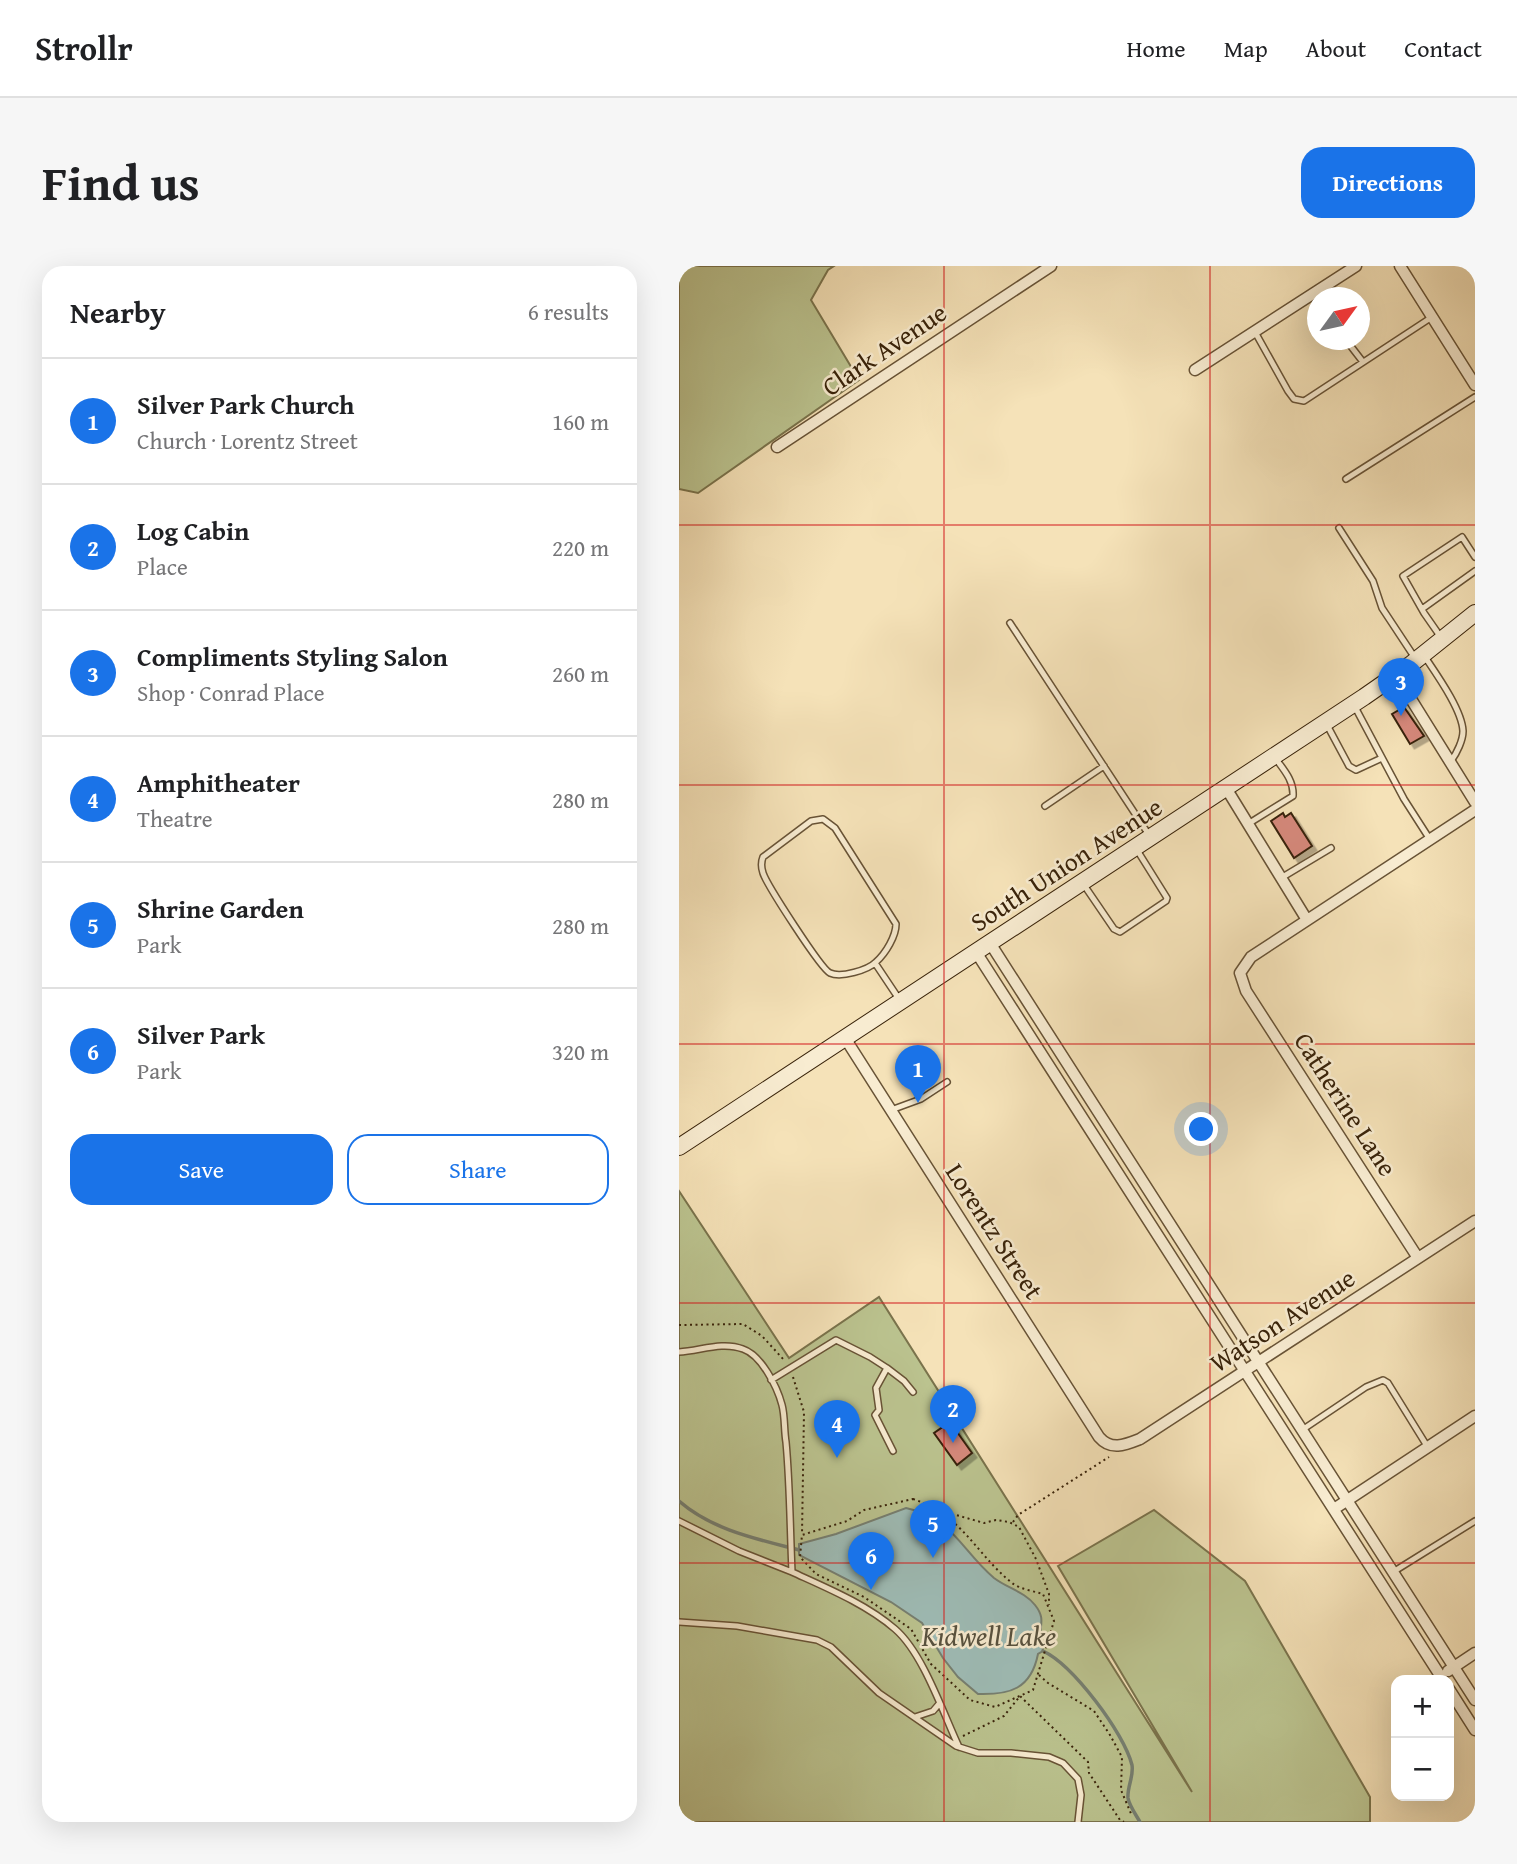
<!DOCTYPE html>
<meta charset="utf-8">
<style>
:root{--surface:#fff;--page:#f6f6f6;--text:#202124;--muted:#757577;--line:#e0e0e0;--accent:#1a73e8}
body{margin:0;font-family:"Gentium Book Plus",serif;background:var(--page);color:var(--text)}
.controls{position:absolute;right:21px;bottom:21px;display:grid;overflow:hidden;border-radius:14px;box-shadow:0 7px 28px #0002}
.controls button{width:63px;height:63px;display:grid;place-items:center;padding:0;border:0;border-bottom:2px solid var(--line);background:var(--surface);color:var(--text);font:35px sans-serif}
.compass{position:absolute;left:628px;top:21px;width:63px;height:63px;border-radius:50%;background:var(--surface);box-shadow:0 7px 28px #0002;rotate:57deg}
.you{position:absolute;left:523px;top:864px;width:24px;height:24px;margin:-18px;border:5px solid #fff;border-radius:50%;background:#1a73e8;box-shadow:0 0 0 10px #1a73e833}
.badge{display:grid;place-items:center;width:46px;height:46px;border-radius:50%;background:var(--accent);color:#fff;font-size:23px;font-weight:700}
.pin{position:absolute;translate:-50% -58px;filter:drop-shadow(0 2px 4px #0008)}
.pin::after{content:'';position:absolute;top:37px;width:24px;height:21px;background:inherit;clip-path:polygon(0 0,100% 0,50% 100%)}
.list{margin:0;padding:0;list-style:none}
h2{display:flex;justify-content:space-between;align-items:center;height:91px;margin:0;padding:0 28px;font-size:30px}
h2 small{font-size:23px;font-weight:400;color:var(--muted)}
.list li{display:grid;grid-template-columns:46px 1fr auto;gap:21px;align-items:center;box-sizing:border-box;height:126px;padding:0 28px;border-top:2px solid var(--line)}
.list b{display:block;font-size:26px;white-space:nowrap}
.list p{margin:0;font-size:23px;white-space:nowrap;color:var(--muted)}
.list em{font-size:23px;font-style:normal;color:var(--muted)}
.actions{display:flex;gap:14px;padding:21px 28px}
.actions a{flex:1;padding:16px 0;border:2px solid var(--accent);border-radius:21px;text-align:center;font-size:24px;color:var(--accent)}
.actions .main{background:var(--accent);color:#fff}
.map{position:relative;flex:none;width:796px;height:1556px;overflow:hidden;border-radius:21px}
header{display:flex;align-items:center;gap:42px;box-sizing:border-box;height:98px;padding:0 35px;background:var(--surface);border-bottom:2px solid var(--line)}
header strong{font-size:33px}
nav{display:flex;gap:38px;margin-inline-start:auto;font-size:24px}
.intro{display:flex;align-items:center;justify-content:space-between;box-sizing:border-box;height:168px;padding:0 42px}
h1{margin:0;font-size:49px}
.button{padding:18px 32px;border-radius:21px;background:var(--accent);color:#fff;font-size:24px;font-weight:700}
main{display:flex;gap:42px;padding:0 42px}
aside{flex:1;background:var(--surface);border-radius:21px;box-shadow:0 7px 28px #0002}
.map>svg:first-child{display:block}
</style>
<header>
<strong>Strollr</strong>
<nav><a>Home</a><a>Map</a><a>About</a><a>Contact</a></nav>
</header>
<div class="intro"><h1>Find us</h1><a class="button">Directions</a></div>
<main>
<aside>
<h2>Nearby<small>6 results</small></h2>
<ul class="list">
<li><span class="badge">1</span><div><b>Silver Park Church</b><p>Church · Lorentz Street</p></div><em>160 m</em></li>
<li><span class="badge">2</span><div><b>Log Cabin</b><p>Place</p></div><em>220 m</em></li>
<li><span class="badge">3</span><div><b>Compliments Styling Salon</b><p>Shop · Conrad Place</p></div><em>260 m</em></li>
<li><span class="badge">4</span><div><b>Amphitheater</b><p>Theatre</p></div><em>280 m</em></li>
<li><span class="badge">5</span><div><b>Shrine Garden</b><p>Park</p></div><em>280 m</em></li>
<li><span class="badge">6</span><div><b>Silver Park</b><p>Park</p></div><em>320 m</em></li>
</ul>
<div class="actions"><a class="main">Save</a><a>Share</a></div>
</aside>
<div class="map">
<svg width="796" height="1556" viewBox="0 0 796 1556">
<defs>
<filter id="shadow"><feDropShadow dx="4.5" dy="4.5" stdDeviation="0" flood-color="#0004"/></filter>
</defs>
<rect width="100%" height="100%" fill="#f5e2b8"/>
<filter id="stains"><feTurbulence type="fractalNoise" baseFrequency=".00286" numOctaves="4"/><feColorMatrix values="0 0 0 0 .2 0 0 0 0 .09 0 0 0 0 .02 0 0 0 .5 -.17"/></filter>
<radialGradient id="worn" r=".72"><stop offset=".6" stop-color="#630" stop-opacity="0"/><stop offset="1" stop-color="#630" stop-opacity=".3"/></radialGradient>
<!-- green -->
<path fill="#bbc38f" stroke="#7a734c" stroke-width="2" d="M0,0H155L149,4L132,34L180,114L19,227L0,223Z
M0,925L110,1092L200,1031L513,1526L379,1300L475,1244L566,1315L691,1531V1556H0Z"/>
<!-- water -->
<path fill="#9ebcb6" stroke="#767f71" stroke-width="2" d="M227,1242C274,1252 282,1284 315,1312C328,1322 346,1326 356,1339C368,1354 359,1360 362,1375C362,1379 364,1382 364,1385L359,1388C352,1423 331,1429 299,1428L279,1411L264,1392L243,1357L212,1336L120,1289V1278L157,1268Z"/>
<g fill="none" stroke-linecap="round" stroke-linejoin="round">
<!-- stream -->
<path stroke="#767f71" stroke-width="3.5" d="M0,1235C33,1264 78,1273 120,1284
M364,1385C394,1399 445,1467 453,1499C455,1510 448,1521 449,1532C450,1539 457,1549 461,1556"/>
</g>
<!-- building -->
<path fill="#d6897c" stroke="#39230a" stroke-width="2" filter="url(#shadow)" d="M725,441L745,470L731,478L713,448Z
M604,547L606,551L612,547L633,580L615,592L592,555Z
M271,1156L293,1187L278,1199L255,1167Z"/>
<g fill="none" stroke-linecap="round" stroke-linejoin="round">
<defs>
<path id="lane" d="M576,66L609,125L615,133L625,135L753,51
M667,74L684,96
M667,213L796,131
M660,262L694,315L703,342L736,392
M743,343L796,305
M331,357L470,569
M761,370L745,347L724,310L783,271L796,291
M746,391C758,409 783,444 784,465C784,474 778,487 772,495
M676,441L725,533L750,572
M648,459L670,500L677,504L703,492
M366,540L425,500
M144,553L156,562L217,658C217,670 207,687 197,696C189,704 162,712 151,707C142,703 88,619 84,607C82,601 82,596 84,591L132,555Z
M569,558L614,530C615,515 605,504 597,493
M602,612L652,582
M405,619L435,663L441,666L487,635L488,632L458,584
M196,697L220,733
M212,844L242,833L268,816
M0,1086C21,1085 43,1075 64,1083C82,1089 98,1120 103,1139C106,1150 105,1164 107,1176C111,1219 111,1262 113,1306C148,1322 187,1338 216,1363C244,1387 264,1447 280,1481
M208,1102L225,1115L234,1126
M92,1114L157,1074L191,1091L208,1102L197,1122L200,1144L196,1149L214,1185
M623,1164L687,1121L704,1114L709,1117L748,1180
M0,1255L60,1285L113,1306
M714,1306L796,1255
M0,1356L58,1360L138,1374L152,1381L200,1427L277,1480L299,1487H332L370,1491L384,1497L399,1513L402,1529L399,1556
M236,1451L254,1445L260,1438"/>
<path id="street" d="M721,0L796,119
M516,104L677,0
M98,181L372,0
M717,409L796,536
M547,522L628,654
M311,677L796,1434
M297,686L764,1414
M166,772L420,1171C432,1185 446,1179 461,1173L796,955
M739,992L567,725L561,707L572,691L796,544
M655,1243L796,1150
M769,1405L796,1387
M770,1423L796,1464"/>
<path id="secondary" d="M0,881L685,431L731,399L796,347"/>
</defs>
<!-- lane casing -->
<use href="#lane" stroke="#685336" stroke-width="8"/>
<!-- street casing -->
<use href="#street" stroke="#685336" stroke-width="13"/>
<!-- secondary casing -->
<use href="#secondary" stroke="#39230a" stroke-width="18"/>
<!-- path -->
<path stroke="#39230a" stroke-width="2" stroke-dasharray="2 3.5" stroke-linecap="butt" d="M0,1059L64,1058L83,1070L105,1094
M114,1111L125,1146L123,1268
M234,1233C284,1250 296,1287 333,1317C341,1323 354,1325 364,1328L375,1355L354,1424L316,1441L291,1434L252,1398L232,1363L185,1331L137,1308L121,1291L123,1269L168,1255L185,1244Z
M273,1251L277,1249L305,1257L317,1254L330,1256L340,1261L357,1293L370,1328V1339
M334,1256L339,1249L430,1191
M360,1409L369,1417L415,1445L431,1469L443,1491L442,1524L453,1550
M284,1470L325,1450L341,1430L409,1496L410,1507L441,1554L445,1556"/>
<!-- lane -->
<use href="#lane" stroke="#f8ecd1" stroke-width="5"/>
<!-- street -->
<use href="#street" stroke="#f8ecd1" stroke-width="10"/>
<!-- secondary -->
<use href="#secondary" stroke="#f8ecd1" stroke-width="16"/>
</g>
<!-- grid -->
<path fill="none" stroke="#d62828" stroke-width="2" stroke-opacity="0.55" d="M265,0V1556M531,0V1556M0,259H796M0,519H796M0,778H796M0,1037H796M0,1297H796"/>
<g text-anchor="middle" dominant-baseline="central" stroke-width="5" stroke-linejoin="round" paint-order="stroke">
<!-- street labels -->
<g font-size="26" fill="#39230a" stroke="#f8ecd1">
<text transform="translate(205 83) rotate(-34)">Clark Avenue</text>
<text transform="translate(387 598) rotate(-33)">South Union Avenue</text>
<text transform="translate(667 838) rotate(57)">Catherine Lane</text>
<text transform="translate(316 965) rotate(57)">Lorentz Street</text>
<text transform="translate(603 1054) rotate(-33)">Watson Avenue</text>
</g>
<!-- water labels -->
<g font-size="28" font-style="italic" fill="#57513e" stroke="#f8ecd1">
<text x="310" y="1369">Kidwell Lake</text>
</g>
</g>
<rect width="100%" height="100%" filter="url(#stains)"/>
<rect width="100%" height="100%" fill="url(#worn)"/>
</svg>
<div class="controls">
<button>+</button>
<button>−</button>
</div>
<svg class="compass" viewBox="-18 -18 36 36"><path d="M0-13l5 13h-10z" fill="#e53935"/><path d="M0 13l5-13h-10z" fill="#757577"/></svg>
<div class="you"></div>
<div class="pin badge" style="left:239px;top:837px">1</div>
<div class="pin badge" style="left:274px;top:1177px">2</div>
<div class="pin badge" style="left:722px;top:450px">3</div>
<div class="pin badge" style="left:158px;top:1192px">4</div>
<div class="pin badge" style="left:254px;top:1292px">5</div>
<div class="pin badge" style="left:192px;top:1324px">6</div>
</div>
</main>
